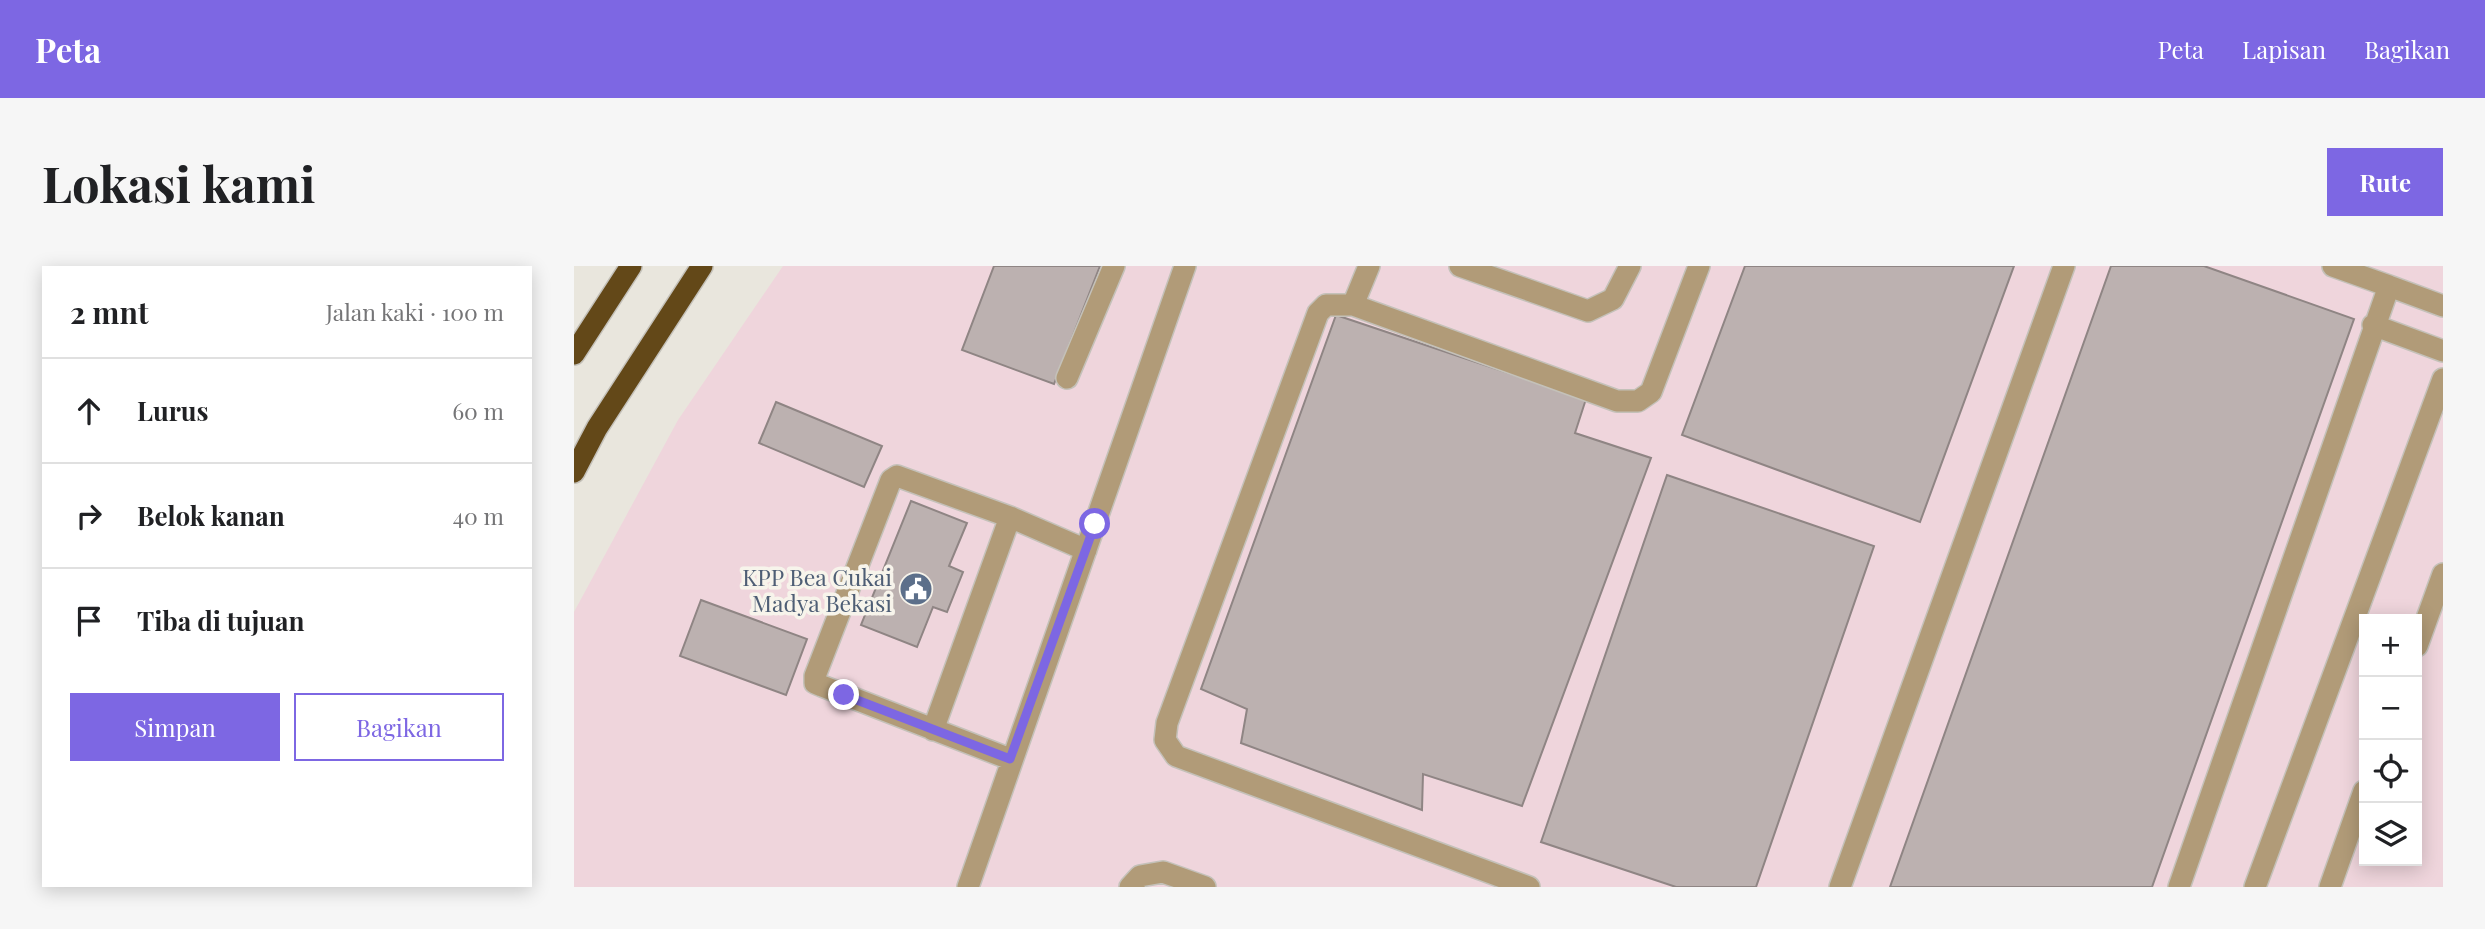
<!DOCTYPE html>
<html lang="id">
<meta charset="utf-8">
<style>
:root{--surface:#fff;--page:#f6f6f6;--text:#202124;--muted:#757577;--line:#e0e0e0;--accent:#7d67e3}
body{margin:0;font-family:"Playfair Display",serif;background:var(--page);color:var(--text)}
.controls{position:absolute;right:21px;bottom:21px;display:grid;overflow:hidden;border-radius:0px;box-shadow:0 4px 18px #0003}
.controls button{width:63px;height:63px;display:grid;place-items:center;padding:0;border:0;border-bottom:2px solid var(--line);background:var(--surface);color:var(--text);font:35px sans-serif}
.stop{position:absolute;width:21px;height:21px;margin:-16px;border:5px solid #7d67e3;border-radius:50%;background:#fff}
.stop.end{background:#7d67e3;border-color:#fff;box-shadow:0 2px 7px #0008}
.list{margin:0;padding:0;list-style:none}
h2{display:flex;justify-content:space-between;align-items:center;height:91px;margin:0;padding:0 28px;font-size:30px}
h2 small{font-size:23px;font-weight:400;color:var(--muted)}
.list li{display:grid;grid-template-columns:46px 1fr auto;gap:21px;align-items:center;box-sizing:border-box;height:105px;padding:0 28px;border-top:2px solid var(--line)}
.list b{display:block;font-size:26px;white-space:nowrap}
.list em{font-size:23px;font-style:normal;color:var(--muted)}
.actions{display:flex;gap:14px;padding:21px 28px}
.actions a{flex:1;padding:16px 0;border:2px solid var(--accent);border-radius:0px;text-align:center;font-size:24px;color:var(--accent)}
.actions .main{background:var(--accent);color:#fff}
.icon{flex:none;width:38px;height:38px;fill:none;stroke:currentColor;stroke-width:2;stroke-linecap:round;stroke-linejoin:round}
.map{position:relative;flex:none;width:1869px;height:621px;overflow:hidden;border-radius:0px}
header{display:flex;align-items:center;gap:42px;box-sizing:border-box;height:98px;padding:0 35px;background:var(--accent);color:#fff}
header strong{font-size:33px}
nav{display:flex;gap:38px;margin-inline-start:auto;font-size:24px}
.intro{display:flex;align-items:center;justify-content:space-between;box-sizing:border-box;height:168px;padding:0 42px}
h1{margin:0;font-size:49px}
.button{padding:18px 32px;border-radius:0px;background:var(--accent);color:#fff;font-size:24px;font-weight:700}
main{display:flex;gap:42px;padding:0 42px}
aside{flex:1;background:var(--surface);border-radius:0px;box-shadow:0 4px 18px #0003}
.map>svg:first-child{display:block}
</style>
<header>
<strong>Peta</strong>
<nav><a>Peta</a><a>Lapisan</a><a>Bagikan</a></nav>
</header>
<div class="intro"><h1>Lokasi kami</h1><a class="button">Rute</a></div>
<main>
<aside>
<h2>2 mnt<small>Jalan kaki · 100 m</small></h2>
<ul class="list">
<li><svg class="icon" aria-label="ahead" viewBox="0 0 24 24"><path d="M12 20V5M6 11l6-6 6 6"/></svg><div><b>Lurus</b></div><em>60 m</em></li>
<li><svg class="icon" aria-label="right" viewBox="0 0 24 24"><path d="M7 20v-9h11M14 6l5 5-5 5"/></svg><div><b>Belok kanan</b></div><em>40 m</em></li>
<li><svg class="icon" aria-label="arrive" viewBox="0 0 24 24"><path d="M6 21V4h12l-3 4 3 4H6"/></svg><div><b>Tiba di tujuan</b></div></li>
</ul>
<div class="actions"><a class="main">Simpan</a><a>Bagikan</a></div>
</aside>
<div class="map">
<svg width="1869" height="621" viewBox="0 0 1869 621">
<rect width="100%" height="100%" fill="#e9e6dd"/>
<!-- industrial -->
<path fill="#efd5dc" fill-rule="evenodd" d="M209,0H1869V621H0V346L104,154ZM1790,353H1843V595H1790Z"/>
<!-- building -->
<path fill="#bcb1b0" stroke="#8f8584" stroke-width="2" d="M420,0H526L480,118L388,84Z
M1171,0H1440L1346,256L1108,169Z
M1537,0H1630L1780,53L1578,621H1316Z
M762,49L1012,133L1001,167L1077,192L948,540L849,508L848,544L667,477L673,443L627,423Z
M202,136L308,180L290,221L185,177Z
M1093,209L1300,280L1182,621H1102L967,576Z
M337,235L393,257L375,300L389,306L373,346L359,341L343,381L287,359Z
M127,334L233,373L212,429L106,390Z"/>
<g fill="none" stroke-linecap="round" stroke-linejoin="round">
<defs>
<path id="minor" d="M886,0L1014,45L1039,33L1056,0
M1815,20L1869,40
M779,39L795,0
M1799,59L1869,85
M493,112L540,0
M1843,380L1869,308
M359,464L436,251
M436,493L248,420L241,417V410L317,214L323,210L436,251L512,284
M394,621L611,0
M556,621L566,610L589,606L631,621
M955,621L602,490L591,474L593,457L744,47L752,39H779L1043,135H1064L1077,126L1125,0
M1266,621L1490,0
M1605,621L1815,20L1759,0
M1681,621L1869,113
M1756,621L1790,525"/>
<path id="highway" d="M0,88L57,0
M0,206L23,162L128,0"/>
</defs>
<!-- minor casing -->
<use href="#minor" stroke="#c4c1b9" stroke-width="24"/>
<!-- highway casing -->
<use href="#highway" stroke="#c4c1b9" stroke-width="24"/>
<!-- minor -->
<use href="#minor" stroke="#b19b78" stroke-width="21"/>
<!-- highway -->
<use href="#highway" stroke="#634818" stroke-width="21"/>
</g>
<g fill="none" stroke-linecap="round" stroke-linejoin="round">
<!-- route -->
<path stroke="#7d67e3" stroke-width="9" d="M270,429L436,493L521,258"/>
</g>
<!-- icons -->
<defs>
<symbol id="civic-disc" viewBox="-11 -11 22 22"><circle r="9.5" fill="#5c6f8a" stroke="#f7f4eb"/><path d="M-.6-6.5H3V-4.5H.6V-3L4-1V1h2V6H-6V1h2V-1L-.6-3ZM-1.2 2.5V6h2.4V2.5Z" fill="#fff"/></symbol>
</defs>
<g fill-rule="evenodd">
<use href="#civic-disc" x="323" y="304" width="38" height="38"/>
</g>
<g text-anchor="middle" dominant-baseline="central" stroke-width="7" stroke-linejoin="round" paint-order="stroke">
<!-- service labels -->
<g font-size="23" fill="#4e5e75" stroke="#f7f4eb" text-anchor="end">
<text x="318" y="310">KPP Bea Cukai<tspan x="318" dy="26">Madya Bekasi</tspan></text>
</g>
</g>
</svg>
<div class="controls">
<button>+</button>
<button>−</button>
<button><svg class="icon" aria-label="locate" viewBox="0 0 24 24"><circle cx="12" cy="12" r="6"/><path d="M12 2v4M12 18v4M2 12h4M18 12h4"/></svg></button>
<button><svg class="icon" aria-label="layers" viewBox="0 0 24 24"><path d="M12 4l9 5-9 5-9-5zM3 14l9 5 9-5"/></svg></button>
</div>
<div class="stop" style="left:521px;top:258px"></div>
<div class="stop end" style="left:270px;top:429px"></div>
</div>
</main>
